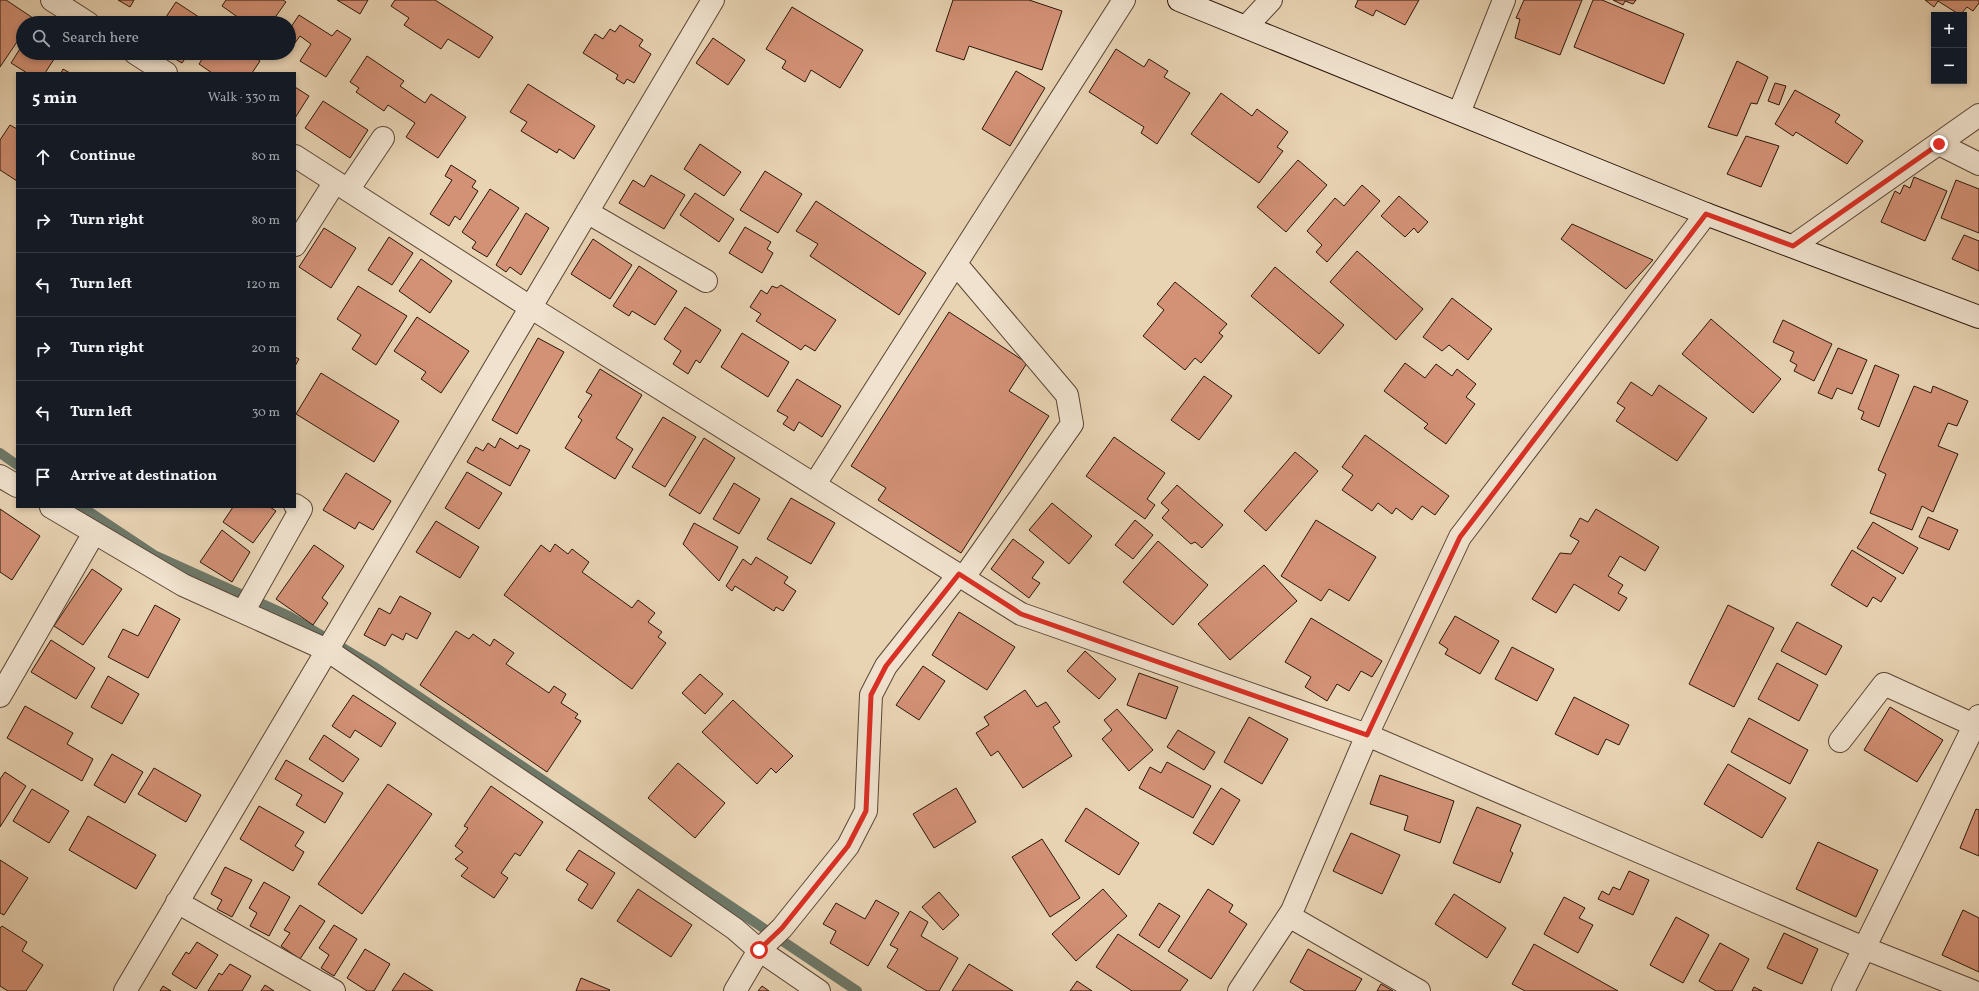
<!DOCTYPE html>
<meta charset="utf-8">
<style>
:root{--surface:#171b24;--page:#242831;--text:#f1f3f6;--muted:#9ea1a6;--line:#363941}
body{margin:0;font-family:Vollkorn,serif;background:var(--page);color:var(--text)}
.controls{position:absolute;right:12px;top:12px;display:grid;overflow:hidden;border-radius:0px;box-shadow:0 2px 6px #0003}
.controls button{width:36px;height:36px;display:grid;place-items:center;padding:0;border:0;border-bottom:1px solid var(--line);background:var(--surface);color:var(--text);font:20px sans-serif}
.stop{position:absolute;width:12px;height:12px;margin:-9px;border:3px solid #d93025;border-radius:50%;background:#fff}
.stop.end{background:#d93025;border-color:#fff;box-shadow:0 1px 4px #0008}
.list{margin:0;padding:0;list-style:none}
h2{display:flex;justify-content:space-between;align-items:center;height:52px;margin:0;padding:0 16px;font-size:17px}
h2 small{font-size:13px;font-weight:400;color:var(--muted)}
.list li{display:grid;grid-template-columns:26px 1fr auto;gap:12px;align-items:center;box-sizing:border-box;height:64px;padding:0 16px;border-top:1px solid var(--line)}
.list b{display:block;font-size:15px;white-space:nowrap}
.list em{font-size:13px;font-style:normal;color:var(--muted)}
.icon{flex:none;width:22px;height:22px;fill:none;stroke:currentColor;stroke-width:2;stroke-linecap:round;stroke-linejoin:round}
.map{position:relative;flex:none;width:1979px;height:991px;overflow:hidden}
.search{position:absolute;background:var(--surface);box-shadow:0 2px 6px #0003;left:16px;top:16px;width:280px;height:44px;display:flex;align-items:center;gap:10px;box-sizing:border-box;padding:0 14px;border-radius:22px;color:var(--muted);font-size:15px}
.panel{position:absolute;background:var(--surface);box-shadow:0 2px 6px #0003;left:16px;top:72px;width:280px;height:436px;border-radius:0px}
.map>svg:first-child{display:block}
</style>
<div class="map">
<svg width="1979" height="991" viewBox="0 0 1979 991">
<rect width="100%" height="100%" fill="#e8d3b3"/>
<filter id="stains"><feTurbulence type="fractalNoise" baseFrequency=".005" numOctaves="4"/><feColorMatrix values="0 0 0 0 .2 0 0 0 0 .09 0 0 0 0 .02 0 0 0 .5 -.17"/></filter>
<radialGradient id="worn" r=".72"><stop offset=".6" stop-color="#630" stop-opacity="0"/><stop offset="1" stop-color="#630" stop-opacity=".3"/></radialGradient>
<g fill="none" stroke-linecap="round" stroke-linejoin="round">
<!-- stream -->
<path stroke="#6d7869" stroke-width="10" d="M0,453L17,465
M82,507L154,555L289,616L373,666L857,991"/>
</g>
<!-- building -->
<path fill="#d39176" stroke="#2c170b" d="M0,0H6L33,18L30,23H23V33L0,67Z
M118,0H134L130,7Z
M226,0H283L286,2L271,23H246L222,6Z
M337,0H368L360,14Z
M395,0H435L493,37L479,58L448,39L441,49L404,25L409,18L391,6Z
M953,0H1029L1062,11L1042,70L969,46L964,60L936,51Z
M1358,0H1419L1405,25L1376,10L1373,16L1355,7Z
M1524,0H1582L1560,55L1515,38L1520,19L1516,18Z
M1593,0H1602L1684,34L1664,84L1574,47Z
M1613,0H1636L1633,4L1625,1L1623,5Z
M1925,0H1979V3L1973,11L1967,7L1960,15L1938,1L1934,7Z
M176,2L208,23H162Z
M792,7L863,50L840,88L811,70L805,82L782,68L786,61L766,49Z
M299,15L332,36L337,30L351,39L326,77L300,61L311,44L300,36L289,51V30Z
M40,17L49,23H36Z
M620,25L643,40L639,46L651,54L634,83L627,79L624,84L616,79L618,75L583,53L595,34L603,39L610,29L615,32Z
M713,38L745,60L728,85L696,63Z
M23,44V53H58L45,73H27L11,63Z
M1116,49L1144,67L1149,59L1168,71L1164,77L1190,93L1157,144L1141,133L1144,127L1089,92Z
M172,53H189L182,63L170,56Z
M206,53H249L260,61L252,73H212L199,64Z
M367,56L404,81L400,86L425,103L431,94L466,117L438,158L406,137L415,123L388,105L384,111L356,92L359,88L350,82Z
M1737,61L1768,77L1757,104L1751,103L1737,136L1708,127Z
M63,69L70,73H61Z
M1016,71L1045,88L1010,146L982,129Z
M1775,83L1786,86L1779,105L1768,101Z
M528,84L595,126L574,159L559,149L557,153L521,131L527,122L510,112Z
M295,87L309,96L295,118Z
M1795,90L1840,115L1835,122L1863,141L1847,164L1796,132L1793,136L1775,124Z
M1221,93L1252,116L1257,109L1288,132L1277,147L1283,151L1259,183L1191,134Z
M323,101L368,130L350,158L305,128Z
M10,125L17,129V181L0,170V140Z
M1746,136L1779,146L1761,187L1727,174Z
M700,144L741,172L724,196L684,169Z
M1298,160L1327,185L1286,232L1257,207Z
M451,165L476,181L472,187L478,191L460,220L455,216L449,226L430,214L452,180L445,176Z
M765,171L802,194L778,233L740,210Z
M651,175L685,195L664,229L619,203L633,180L644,187Z
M1914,177L1947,191L1925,241L1881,222L1895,191L1900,194L1904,185L1910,188Z
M1956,180L1979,189V233L1941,218Z
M1362,185L1380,201L1327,262L1316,252L1322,245L1307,231L1335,198L1344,206Z
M490,189L519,208L487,257L472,248L476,242L462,232Z
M695,193L734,219L719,242L680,215Z
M1399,196L1428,222L1418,233L1414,228L1405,237L1381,216Z
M816,201L926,273L899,315L810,256L818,244L796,231Z
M526,213L549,228L521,275L510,267L506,272L496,265Z
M1572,224L1653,260L1626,289L1561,239Z
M745,227L771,242L767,249L773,253L762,273L729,253Z
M324,228L356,248L331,288L299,267Z
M1964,235L1979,241V271L1952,259Z
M389,237L413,253L392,285L368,270Z
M593,239L632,265L610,299L571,274Z
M1357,251L1423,309L1396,340L1330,282Z
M421,259L452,281L430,313L399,291Z
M639,266L677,291L655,325L632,311L629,316L613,306Z
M1275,267L1344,325L1319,354L1251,296Z
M1175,282L1227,324L1219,333L1223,336L1201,363L1195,358L1185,370L1143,336L1164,310L1157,304Z
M781,285L836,320L815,351L805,345L801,350L756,321L761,314L750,307L761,290L767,294L772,286L777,288Z
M358,286L407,316L376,365L352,349L361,335L337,319Z
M1452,298L1492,329L1468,360L1449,345L1442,351L1423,337Z
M685,307L721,330L700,363L696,360L688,374L673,364L681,351L664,339Z
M949,312L1027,363L1009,391L1049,416L961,553L878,500L886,488L851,466Z
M417,317L469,351L441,393L421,379L426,372L394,351Z
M1711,319L1781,379L1753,413L1682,354Z
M1783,320L1832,344L1814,381L1794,371L1797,365L1790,361L1794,352L1773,342Z
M742,333L789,362L768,397L721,367Z
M538,338L564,352L517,434L492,420Z
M1838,348L1867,360L1852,394L1837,388L1832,399L1818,393Z
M295,357L299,359L295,366Z
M1405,363L1425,378L1436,364L1452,376L1457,369L1476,384L1466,397L1475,404L1446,444L1424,428L1428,424L1384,391Z
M1875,365L1899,375L1879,427L1861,419L1864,412L1858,409Z
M600,369L642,395L616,438L633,449L615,479L565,448L582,420L578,417L592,395L586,392Z
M321,373L399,421L374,462L296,414Z
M1204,376L1232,396L1199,440L1171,420Z
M797,379L841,406L822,437L799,422L794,431L783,424L788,417L777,411Z
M1631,382L1652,396L1659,385L1707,418L1677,461L1616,421L1625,408L1617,403Z
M1914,386L1931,393L1933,386L1968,401L1957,426L1948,423L1938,446L1958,454L1933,512L1922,506L1912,530L1870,513L1886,474L1878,470Z
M663,417L696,437L665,487L632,467Z
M1365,435L1449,496L1435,515L1422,506L1412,520L1396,508L1392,514L1378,503L1372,511L1342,490L1353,475L1342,467Z
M1114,437L1165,473L1147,499L1155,505L1145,519L1086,476Z
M500,438L518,449L520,445L530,450L510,486L467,462L476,447L483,451L488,443L495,448Z
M704,438L735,458L700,514L669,495Z
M1295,452L1318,471L1266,531L1244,511Z
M467,472L502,493L479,529L445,508Z
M346,473L391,501L373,530L359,522L355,529L323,510Z
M734,483L760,499L739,534L713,519Z
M1177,485L1223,525L1202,548L1195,542L1191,544L1162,518L1169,510L1161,503Z
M791,498L835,523L811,564L767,539Z
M1052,503L1092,536L1069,564L1029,530Z
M233,507H270L276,511L253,543L223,522Z
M0,509L40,536L12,580L0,572Z
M1596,509L1659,547L1645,571L1620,556L1608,576L1623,585L1618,593L1627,598L1619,611L1574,584L1556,613L1532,599L1560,553L1571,554L1579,541L1570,536L1580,518L1588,522Z
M1928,517L1958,530L1949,550L1919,537Z
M1135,520L1153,535L1133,559L1115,545Z
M1316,520L1376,557L1349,601L1329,589L1321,601L1281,576Z
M436,521L479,547L460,578L416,552Z
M1873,522L1918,548L1903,574L1857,548Z
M694,523L738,547L719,581L683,544Z
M222,530L250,552L232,582L200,562Z
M1013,539L1044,562L1032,578L1040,583L1029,598L991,569Z
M1158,541L1208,585L1173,625L1123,582Z
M555,544L568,554L572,549L589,562L582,572L632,608L638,600L655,613L648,622L662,632L658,637L666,643L632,689L504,595L541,545L550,552Z
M314,545L344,566L322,598L328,603L313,625L276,599Z
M1852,550L1896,578L1881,602L1873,597L1867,607L1831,585Z
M756,557L788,577L784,583L796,591L783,611L776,607L774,611L735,586L732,591L726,586L743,559L751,565Z
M1264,565L1297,601L1230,660L1198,624Z
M92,569L122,589L83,645L54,626Z
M400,596L431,613L417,639L406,633L403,640L392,634L385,646L364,635L379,608L390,614Z
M155,605L180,619L148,678L108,657L123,629L138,636Z
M1728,605L1774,628L1734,707L1689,684Z
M959,612L1015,647L987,690L932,655Z
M1455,616L1499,641L1480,674L1445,654L1448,649L1439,643Z
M1311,618L1382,661L1372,677L1361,671L1349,691L1337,684L1327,701L1305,687L1311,677L1285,662Z
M1797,622L1842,646L1826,675L1781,651Z
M456,631L469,639L473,634L490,646L494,639L514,653L506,664L549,693L554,686L566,694L561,703L578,714L575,718L581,721L547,772L420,685Z
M51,640L95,668L76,699L31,672Z
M1512,647L1554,669L1537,701L1495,679Z
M1085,651L1116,679L1099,699L1067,671Z
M1777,663L1818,685L1799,721L1758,699Z
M923,666L945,681L919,720L896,705Z
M1139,673L1178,687L1166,719L1127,705Z
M700,674L723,694L705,714L682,693Z
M108,676L139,694L122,724L91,707Z
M1025,690L1037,707L1046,702L1060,722L1053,727L1072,756L1023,788L998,751L991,756L976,733L989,725L984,717Z
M353,695L396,723L381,747L355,730L350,738L332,726Z
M1574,697L1629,725L1619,745L1606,739L1598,755L1555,734Z
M733,700L793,756L776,773L771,768L757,784L702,732Z
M25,706L73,733L67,744L93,759L82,781L7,738Z
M1890,707L1943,740L1917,782L1864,750Z
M1117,709L1153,750L1129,771L1102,739L1112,730L1104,720Z
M1249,717L1288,739L1262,784L1224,762Z
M1749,718L1808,750L1790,784L1731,752Z
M1178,730L1215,752L1204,770L1167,747Z
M324,735L359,759L343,782L309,759Z
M112,754L143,772L125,803L94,785Z
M286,760L343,793L325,823L296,805L302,795L275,779Z
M1167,762L1211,786L1193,818L1139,788L1150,767L1161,773Z
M678,763L725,803L695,838L648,798Z
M1728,764L1786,798L1762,838L1704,804Z
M154,768L201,795L186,822L138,794Z
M5,772L26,786L0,827V779Z
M1380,775L1454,801L1440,843L1404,830L1408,816L1370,804Z
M388,784L432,814L362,914L318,884Z
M491,786L543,822L520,856L515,853L501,873L508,878L494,898L461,876L468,868L455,859L463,852L455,846L468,828L464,826Z
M956,788L976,822L934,848L913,814Z
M1221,788L1240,800L1213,845L1193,833Z
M32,789L69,811L49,843L13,821Z
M259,806L304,832L295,846L304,852L293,871L240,839Z
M1477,807L1521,825L1510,851L1513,853L1500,883L1453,863Z
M1086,808L1139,843L1119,875L1065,841Z
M1976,809L1979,810V856L1960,848Z
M88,816L156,855L136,889L69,850Z
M1351,833L1400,855L1382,894L1333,871Z
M1042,839L1080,898L1050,917L1012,857Z
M1818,842L1878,870L1856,917L1796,889Z
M579,850L615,873L592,909L578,900L588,884L566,870Z
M0,860L28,878L4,915L0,913Z
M225,867L252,880L232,917L217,909L222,900L211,894Z
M1629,871L1649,880L1633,915L1598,899L1602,891L1609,895L1613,887L1620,890Z
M264,882L290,897L269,936L250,926L257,913L249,908Z
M638,889L692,925L671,957L617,921Z
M1103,889L1127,916L1076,961L1052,934Z
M1208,889L1233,905L1229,912L1247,924L1211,979L1168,951Z
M939,892L959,915L943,930L922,907Z
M1454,894L1506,928L1487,958L1435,924Z
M1564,897L1585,908L1579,918L1593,925L1578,953L1544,934Z
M876,900L899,913L868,966L830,943L836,931L823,924L836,903L865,919Z
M1159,903L1180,916L1159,948L1139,935Z
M300,905L325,921L300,959L281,946L290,933L284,930Z
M1963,910L1979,918V972L1942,955Z
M910,911L928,922L921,936L958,958L939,991H927L887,967L898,949L890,945Z
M1676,917L1709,935L1683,983L1650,965Z
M334,925L357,939L334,976L321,968L329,955L319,948Z
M2,926L27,942L22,951L43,965L26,991H8L0,986V928Z
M1784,933L1818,949L1802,984L1767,968Z
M1118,934L1188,980L1180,991H1132L1096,967Z
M197,942L218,955L196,989L172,974L186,952L189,954Z
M1720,943L1749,959L1732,991H1716L1699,981Z
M1534,944L1618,991H1525L1512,984Z
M365,949L390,964L374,991H367L347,978Z
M1308,949L1362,979L1355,991H1305L1290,982Z
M230,964L251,976L242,991H208L219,973L222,975Z
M969,964L1013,991H952Z
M404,973L433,991H392Z
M581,978L610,990L609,991H576Z
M1077,981L1092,991H1070Z
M1381,984L1393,991H1377Z
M265,985L274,991H261Z
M163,986L171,991H160Z
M762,986L769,991H758Z
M1754,987L1762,991H1752Z"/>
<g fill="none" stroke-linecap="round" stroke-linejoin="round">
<defs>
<path id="street" d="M52,0L88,23
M1246,27L1271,0
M135,53L166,73
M1459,113L1504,0
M1939,144L1979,164
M295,156L530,307L1021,614L1367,735L1864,948L1972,991
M348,190L383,138
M587,212L706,281
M295,245L335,182
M1793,246L1979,115
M956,264L1067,395L1072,424L964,577
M0,476L17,486
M815,484L1124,0
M51,507L183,585L327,650L583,823L735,929L759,950L819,991
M243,612L301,509L295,505
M0,696L94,533
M1840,741L1884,684L1974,725
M177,902L334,991
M1289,916L1419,991
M125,991L713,0
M735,991L759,950L782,928L848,846L866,811L871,695L886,666L959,574
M1239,991L1292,911L1367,735L1460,537L1706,214
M1843,991L1979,716"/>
<path id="secondary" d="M1179,0L1706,214L1979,317"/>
</defs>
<!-- street casing -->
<use href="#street" stroke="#5b4635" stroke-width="24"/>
<!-- secondary casing -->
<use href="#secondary" stroke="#2c170b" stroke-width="24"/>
<!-- street -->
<use href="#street" stroke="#f0e2ce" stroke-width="22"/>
<!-- secondary -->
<use href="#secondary" stroke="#f0e2ce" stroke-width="22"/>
</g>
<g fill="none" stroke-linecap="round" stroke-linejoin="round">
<!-- route -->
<path stroke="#d93025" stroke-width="5" d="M759,950L782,928L848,846L866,811L871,695L886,666L959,574L1021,614L1367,735L1460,537L1706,214L1793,246L1939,144"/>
</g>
<rect width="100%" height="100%" filter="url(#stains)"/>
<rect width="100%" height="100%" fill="url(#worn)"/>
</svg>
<div class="controls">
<button>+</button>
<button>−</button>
</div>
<div class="stop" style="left:759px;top:950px"></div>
<div class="stop end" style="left:1939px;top:144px"></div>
<div class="search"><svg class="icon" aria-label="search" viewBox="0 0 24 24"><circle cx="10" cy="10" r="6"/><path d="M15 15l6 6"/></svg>Search here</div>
<section class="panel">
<h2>5 min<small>Walk · 330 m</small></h2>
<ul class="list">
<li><svg class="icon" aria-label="ahead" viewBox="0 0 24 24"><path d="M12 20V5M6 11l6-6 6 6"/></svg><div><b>Continue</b></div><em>80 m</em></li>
<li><svg class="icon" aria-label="right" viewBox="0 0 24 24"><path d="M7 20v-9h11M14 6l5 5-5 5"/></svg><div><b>Turn right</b></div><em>80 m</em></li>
<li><svg class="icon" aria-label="left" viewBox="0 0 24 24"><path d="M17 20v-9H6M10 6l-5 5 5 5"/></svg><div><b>Turn left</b></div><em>120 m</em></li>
<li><svg class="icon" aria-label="right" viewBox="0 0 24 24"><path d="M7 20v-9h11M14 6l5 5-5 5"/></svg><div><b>Turn right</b></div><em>20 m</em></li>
<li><svg class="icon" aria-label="left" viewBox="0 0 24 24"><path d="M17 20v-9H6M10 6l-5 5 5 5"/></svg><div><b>Turn left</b></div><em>30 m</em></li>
<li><svg class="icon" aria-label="arrive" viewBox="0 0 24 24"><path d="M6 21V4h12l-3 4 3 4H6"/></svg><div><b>Arrive at destination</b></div></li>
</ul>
</section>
</div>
